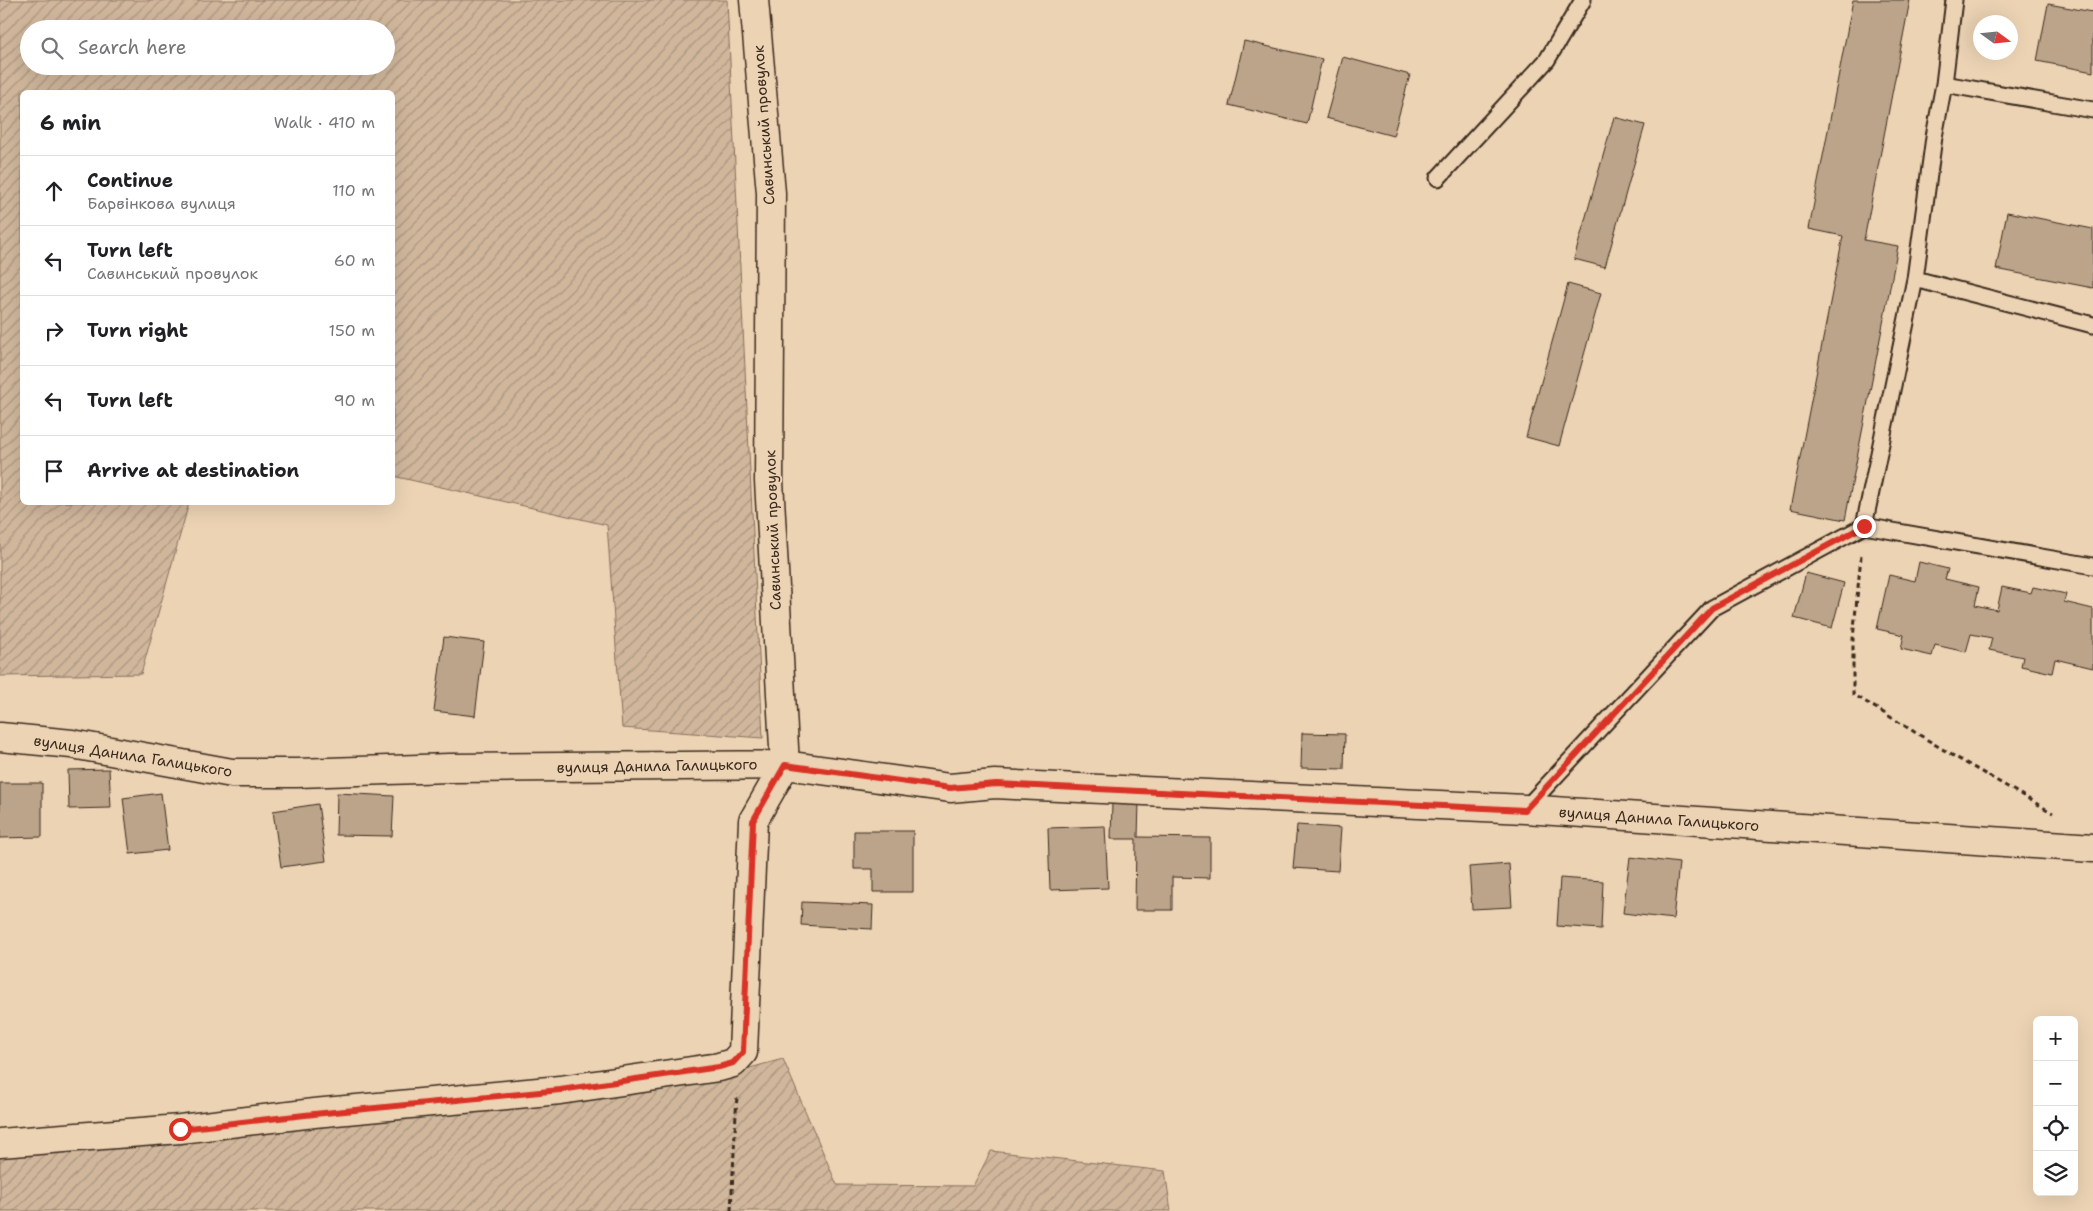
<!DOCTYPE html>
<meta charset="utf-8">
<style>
:root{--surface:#fff;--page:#f2f2f2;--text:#202124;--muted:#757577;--line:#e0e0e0}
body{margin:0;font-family:"Shantell Sans",sans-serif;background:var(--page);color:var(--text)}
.controls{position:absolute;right:15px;bottom:15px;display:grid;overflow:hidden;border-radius:8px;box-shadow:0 5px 20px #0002}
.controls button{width:45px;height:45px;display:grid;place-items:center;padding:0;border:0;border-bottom:1px solid var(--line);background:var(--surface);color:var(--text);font:25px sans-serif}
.compass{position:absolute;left:1973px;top:15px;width:45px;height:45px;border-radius:50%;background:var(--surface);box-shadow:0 5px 20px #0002;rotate:105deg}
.stop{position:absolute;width:15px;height:15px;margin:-11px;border:4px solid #d93025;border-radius:50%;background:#fff}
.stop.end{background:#d93025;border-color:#fff;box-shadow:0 1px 5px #0008}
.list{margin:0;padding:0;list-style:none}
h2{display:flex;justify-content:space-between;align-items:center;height:65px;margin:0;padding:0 20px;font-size:21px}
h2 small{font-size:16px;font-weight:400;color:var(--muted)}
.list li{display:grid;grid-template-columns:32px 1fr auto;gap:15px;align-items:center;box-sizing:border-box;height:70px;padding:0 20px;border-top:1px solid var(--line)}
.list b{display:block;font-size:19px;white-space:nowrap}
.list p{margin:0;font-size:16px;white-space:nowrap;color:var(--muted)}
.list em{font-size:16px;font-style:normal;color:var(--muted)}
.icon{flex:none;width:28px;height:28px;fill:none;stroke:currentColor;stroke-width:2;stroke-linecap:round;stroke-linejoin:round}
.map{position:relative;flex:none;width:2093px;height:1211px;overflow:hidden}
.search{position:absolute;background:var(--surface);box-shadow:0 5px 20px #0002;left:20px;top:20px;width:375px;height:55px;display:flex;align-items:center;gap:12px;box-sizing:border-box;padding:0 18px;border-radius:28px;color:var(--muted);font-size:19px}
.panel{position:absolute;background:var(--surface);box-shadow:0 5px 20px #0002;left:20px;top:90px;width:375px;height:415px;border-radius:8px}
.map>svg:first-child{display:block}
</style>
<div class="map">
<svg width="2093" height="1211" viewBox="0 0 2093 1211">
<defs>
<pattern id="garden-furrows" width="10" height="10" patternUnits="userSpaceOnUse" patternTransform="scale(1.25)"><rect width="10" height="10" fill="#d0b79c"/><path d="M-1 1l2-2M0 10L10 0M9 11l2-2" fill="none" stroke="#aa957f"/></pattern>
</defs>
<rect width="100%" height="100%" fill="#ecd3b4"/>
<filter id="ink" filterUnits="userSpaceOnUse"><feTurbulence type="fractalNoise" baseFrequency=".02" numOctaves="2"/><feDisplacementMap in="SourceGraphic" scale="10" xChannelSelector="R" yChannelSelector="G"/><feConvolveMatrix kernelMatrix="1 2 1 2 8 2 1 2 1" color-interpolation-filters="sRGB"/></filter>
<g filter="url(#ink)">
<!-- garden -->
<path fill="url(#garden-furrows)" stroke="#86705d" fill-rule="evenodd" d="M0,0H727L763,738L622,728L607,525L393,476L392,92H22V502L189,503L141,674L0,676ZM29,29H386V66H29Z
M783,1059L837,1185L973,1186L991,1151L1165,1171L1171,1211H0V1144L296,1119L746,1069Z"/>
<!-- building -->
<path fill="#bba48a" stroke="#3b2a1e" d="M1853,0H1910L1864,240L1898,246L1845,520L1790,509L1843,236L1809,229Z
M2048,4L2093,12V72L2037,61Z
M1244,41L1322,59L1307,124L1229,105Z
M1343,57L1410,75L1393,136L1326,118Z
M1614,117L1645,125L1605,267L1574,259Z
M2007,212L2093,229V288L1996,269Z
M1568,284L1601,293L1559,446L1526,437Z
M1919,562L1948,569L1945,579L1979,587L1975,605L1997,610L2002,587L2031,593L2033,587L2066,594L2064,602L2093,609V668L2055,659L2052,673L2021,666L2023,657L1989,650L1992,638L1971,634L1966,652L1935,645L1932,656L1901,649L1904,635L1877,629L1889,575L1915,581Z
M1806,573L1844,583L1832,628L1794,618Z
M444,637L484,642L475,716L434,711Z
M1302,733L1345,734L1344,769L1301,768Z
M109,769L111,808L69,809L68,770Z
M0,783H42V837L0,838Z
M161,793L168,850L130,854L123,798Z
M337,793L394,796L392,836L336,835Z
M1112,802H1139L1138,837L1210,838V878L1172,877V910H1135L1136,839H1111Z
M318,804L326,861L281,867L273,811Z
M1297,825L1341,828L1338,871L1293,868Z
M1105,826L1108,888L1050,890L1048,828Z
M854,831H913V892H873V869H854Z
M1630,857L1679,863L1673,919L1623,913Z
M1509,864L1512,907L1472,909L1469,867Z
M1560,878L1603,881L1601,929L1557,926Z
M802,902L873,905L872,929L801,925Z"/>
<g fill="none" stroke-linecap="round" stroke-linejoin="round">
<defs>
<path id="service" d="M1954,0L1944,84L2093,110
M1944,84L1934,137L1915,279L1864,526L2093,566
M1438,178L1547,60L1583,0
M1915,279L2093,325
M1525,809L1712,608L1864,526"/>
<path id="minor" d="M0,737L72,744L232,773H297L449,768L785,765L950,788L995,784L1525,809L2093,848
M0,1143L180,1129L314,1113L560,1090L719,1067L733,1063L743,1052L753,821L785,765L769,481L771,193L754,0"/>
</defs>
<!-- service casing -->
<use href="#service" stroke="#3b2a1e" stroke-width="19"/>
<!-- minor casing -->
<use href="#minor" stroke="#3b2a1e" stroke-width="31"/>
<!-- path -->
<path stroke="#3b2a1e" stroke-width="3" stroke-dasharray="5 4" stroke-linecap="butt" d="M1861,556L1853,639V694L1952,755L2053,813
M731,1211L737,1094"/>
<!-- service -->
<use href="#service" stroke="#ecd3b4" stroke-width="15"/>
<!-- minor -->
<use href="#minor" stroke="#ecd3b4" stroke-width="28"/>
</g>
</g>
<g fill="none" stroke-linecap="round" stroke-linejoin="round" filter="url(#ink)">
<!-- route -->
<path stroke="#d93025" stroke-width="6" d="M180,1129L314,1114L560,1090L719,1067L733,1063L743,1052L753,821L785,765L950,788L996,784L1525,810L1712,608L1864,526"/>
</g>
<g text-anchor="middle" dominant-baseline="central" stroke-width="4" stroke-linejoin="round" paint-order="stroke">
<!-- street labels -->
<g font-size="15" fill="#3b2a1e" stroke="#ecd3b4">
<text transform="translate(764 125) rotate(-94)">Савинський провулок</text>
<text transform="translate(773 530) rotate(-92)">Савинський провулок</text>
<text transform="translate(133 756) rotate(9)">вулиця Данила Галицького</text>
<text transform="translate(657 766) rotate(-1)">вулиця Данила Галицького</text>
<text transform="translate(1659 819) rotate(4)">вулиця Данила Галицького</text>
</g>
</g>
</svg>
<div class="controls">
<button>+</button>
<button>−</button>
<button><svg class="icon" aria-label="locate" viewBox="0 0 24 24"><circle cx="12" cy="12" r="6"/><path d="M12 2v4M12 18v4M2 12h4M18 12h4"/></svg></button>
<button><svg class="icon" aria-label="layers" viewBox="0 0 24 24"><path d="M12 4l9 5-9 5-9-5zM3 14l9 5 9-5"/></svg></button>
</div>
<svg class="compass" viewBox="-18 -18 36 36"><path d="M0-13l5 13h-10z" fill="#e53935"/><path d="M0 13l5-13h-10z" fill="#757577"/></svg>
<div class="stop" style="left:180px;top:1129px"></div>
<div class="stop end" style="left:1864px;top:526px"></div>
<div class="search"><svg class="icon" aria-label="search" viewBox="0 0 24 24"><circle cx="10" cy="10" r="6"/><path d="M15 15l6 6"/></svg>Search here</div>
<section class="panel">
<h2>6 min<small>Walk · 410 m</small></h2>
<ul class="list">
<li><svg class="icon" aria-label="ahead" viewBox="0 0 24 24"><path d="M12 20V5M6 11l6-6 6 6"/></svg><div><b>Continue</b><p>Барвінкова вулиця</p></div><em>110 m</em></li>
<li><svg class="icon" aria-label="left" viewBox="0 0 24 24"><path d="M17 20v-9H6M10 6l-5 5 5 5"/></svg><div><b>Turn left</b><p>Савинський провулок</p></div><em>60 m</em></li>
<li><svg class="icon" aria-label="right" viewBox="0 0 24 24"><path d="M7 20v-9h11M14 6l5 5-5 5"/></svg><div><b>Turn right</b></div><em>150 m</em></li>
<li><svg class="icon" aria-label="left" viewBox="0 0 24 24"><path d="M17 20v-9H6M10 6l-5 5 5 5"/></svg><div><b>Turn left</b></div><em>90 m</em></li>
<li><svg class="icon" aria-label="arrive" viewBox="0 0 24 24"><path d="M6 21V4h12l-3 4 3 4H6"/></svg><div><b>Arrive at destination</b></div></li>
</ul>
</section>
</div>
